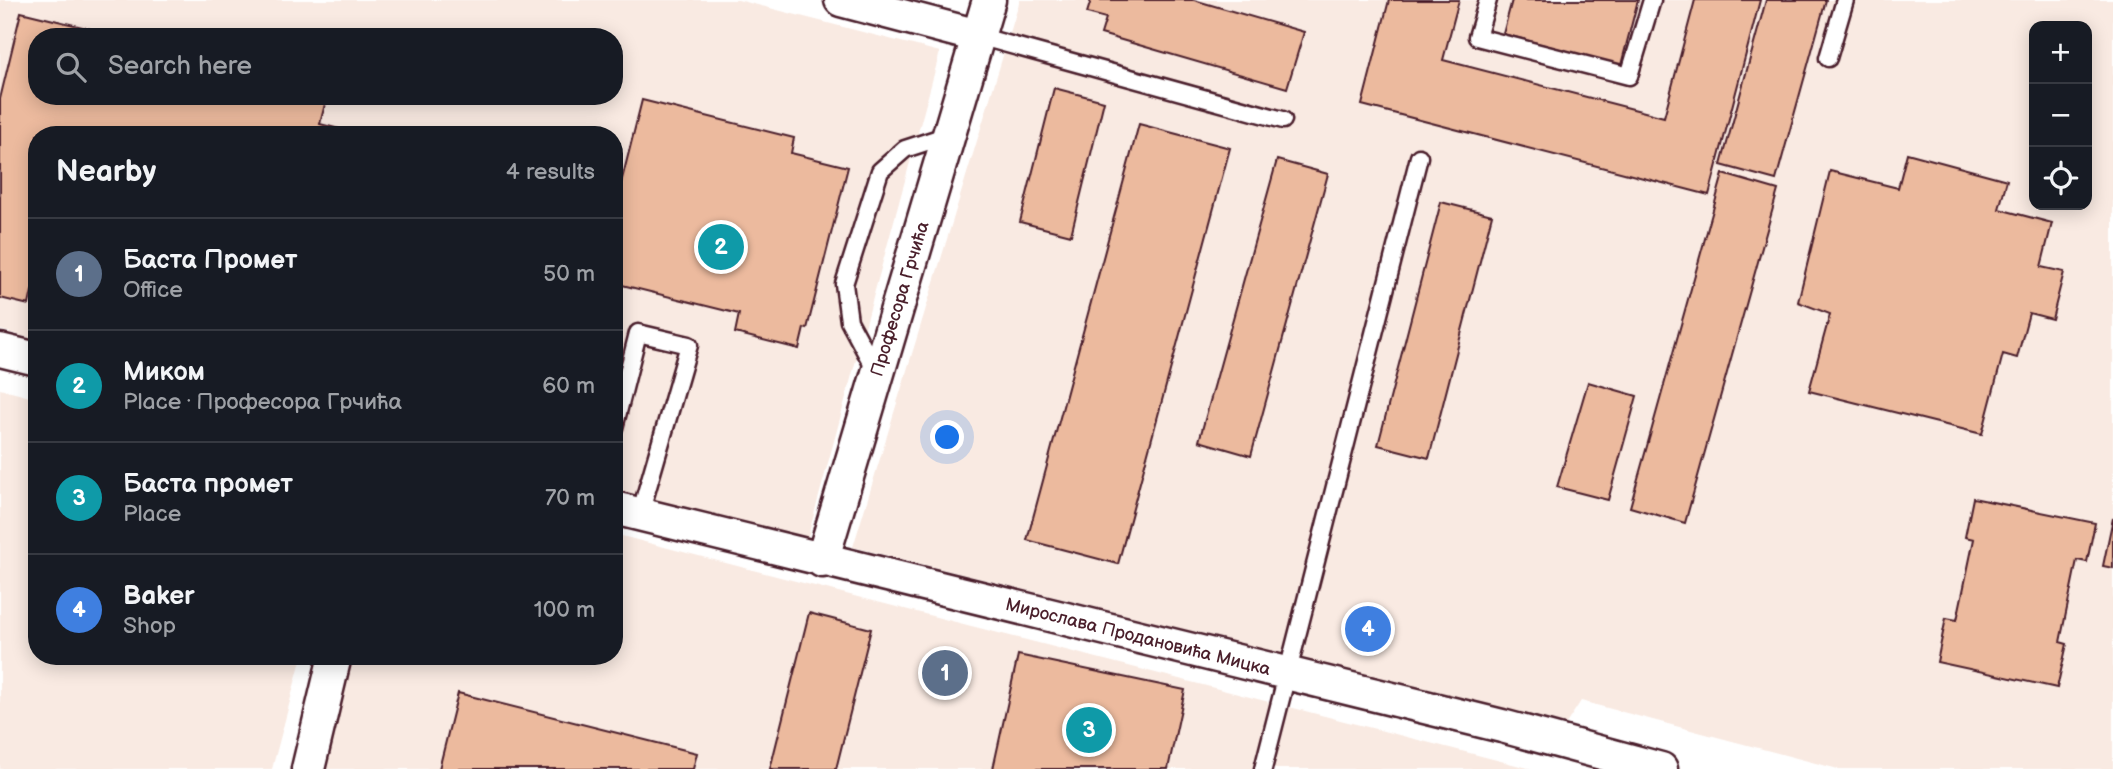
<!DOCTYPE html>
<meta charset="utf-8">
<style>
:root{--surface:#171b24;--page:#242831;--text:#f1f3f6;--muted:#9ea1a6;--line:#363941;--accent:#b45309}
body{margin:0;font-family:"Balsamiq Sans",sans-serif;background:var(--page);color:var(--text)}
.controls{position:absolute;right:21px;top:21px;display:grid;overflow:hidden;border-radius:14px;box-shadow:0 4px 18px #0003}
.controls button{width:63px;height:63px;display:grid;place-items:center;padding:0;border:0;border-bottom:2px solid var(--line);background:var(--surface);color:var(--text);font:35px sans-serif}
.you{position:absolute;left:948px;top:438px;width:24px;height:24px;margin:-18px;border:5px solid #fff;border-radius:50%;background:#1a73e8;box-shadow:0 0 0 10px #1a73e833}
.badge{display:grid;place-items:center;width:46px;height:46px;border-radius:50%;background:var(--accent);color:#fff;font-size:23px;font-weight:700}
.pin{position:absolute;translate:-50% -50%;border:4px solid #fff;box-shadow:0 2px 7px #0006}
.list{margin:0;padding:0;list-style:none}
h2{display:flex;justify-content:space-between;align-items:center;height:91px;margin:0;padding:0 28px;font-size:30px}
h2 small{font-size:23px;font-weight:400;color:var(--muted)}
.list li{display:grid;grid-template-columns:46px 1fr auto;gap:21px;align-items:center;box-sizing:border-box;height:112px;padding:0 28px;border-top:2px solid var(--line)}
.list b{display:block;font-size:26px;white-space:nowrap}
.list p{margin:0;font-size:23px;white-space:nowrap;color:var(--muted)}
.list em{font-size:23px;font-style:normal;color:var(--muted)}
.icon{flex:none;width:38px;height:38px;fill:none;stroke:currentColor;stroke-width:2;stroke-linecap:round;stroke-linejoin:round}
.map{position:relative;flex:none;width:2113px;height:769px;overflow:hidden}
.search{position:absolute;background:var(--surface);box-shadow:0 4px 18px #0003;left:28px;top:28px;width:595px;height:77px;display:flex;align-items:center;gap:18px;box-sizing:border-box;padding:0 24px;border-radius:28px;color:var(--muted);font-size:26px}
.panel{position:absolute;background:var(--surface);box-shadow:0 4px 18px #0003;left:28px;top:126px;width:595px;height:539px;border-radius:28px}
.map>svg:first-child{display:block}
</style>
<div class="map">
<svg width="2113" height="769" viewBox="0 0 2113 769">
<rect width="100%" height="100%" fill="#fff"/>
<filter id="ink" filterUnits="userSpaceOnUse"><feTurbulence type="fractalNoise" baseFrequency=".0143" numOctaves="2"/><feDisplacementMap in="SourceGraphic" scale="14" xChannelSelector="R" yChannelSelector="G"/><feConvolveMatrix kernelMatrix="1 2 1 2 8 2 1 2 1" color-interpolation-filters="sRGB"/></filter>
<g filter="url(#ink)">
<!-- built -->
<path fill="#f9eae2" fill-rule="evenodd" d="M0,0H738L940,52L807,540L614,490V135H37V340L0,330ZM37,37H614V96H37Z
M1020,0H2113V769H1838L1581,701L1566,724L853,547ZM2034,26H2087V205H2034Z
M0,389L37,399V656H302L272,769H0Z
M614,534L807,584L1532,769H325L354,656H614Z"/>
<!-- building -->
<path fill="#ecba9e" stroke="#4a1f2b" stroke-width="2" d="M1091,0H1194L1304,32L1287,88L1101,34L1106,18L1087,13Z
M1389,0H1459L1443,60L1664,117L1695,0H1760L1709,195L1362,105Z
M1512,0H1638L1621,65L1503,34Z
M1766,0H1826L1776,180L1721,165Z
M21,12L99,31L98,37H37V96H310L326,100L320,124L363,135H37V292L32,291L29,305L0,298V99Z
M1054,88L1104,101L1071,235L1020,222Z
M642,100L794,138L791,153L848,167L807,329L804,328L799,349L735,333L739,314L614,283V211Z
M1139,124L1230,148L1118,564L1027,540Z
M1907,153L2007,180L1999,209L2052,223L2041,267L2064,272L2052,319L2029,313L2017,358L2003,354L1982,434L1809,391L1830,314L1798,302L1830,171L1898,188Z
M1277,160L1328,174L1251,456L1199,441Z
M1723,174L1778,190L1685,523L1630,507Z
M1441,202L1492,215L1429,458L1378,445Z
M1588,382L1637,396L1608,500L1557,487Z
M1973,498L2095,523L2087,562L2077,560L2060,642L2067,644L2057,688L1937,662L1946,618L1957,620L1974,539L1965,537Z
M2113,518V568L2103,566Z
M809,613L871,629L836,769H770Z
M1018,655L1185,690L1168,769H993Z
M458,693L697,753L693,769H439Z"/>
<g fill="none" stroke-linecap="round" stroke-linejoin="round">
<defs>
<path id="service" d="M1488,0L1477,37L1629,76L1652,0
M978,36L1283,120
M1828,58L1845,0
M876,371L849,321L844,284L880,171L905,149L948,135
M614,428L638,333L689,345L640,514
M1263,769L1419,157"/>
<path id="minor" d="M841,0L978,36
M0,350L37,359
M614,508L1502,726L1661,769
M822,561L989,0
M308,769L335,656"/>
</defs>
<!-- service casing -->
<use href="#service" stroke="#4a1f2b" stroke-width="21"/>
<!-- minor casing -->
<use href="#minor" stroke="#4a1f2b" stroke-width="37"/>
<!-- service -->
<use href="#service" stroke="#fff" stroke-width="16"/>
<!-- minor -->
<use href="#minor" stroke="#fff" stroke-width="32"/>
</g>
</g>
<g text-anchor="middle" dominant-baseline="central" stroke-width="6" stroke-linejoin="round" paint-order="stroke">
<!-- street labels -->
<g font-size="18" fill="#4a1f2b" stroke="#fff">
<text transform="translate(900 299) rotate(-73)">Професора Грчића</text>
<text transform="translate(1138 637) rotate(14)">Мирослава Продановића Мицка</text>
</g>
</g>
</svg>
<div class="controls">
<button>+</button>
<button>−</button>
<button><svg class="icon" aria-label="locate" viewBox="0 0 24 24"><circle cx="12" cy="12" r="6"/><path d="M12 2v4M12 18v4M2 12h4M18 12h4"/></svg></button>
</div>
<div class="you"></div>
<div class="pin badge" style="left:945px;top:673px;background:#5c6f8a">1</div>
<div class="pin badge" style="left:721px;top:247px;background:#0f9aa8">2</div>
<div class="pin badge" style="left:1089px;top:730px;background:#0f9aa8">3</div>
<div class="pin badge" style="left:1368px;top:629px;background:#3f7fe0">4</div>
<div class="search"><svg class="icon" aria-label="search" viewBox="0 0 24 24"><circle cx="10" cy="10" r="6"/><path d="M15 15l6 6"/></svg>Search here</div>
<section class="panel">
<h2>Nearby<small>4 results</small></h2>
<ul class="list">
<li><span class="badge" style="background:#5c6f8a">1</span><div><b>Баста Промет</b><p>Office</p></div><em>50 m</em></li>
<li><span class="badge" style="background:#0f9aa8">2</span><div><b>Миком</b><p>Place · Професора Грчића</p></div><em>60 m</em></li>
<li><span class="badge" style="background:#0f9aa8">3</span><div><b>Баста промет</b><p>Place</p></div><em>70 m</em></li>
<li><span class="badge" style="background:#3f7fe0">4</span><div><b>Baker</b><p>Shop</p></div><em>100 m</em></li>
</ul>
</section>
</div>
